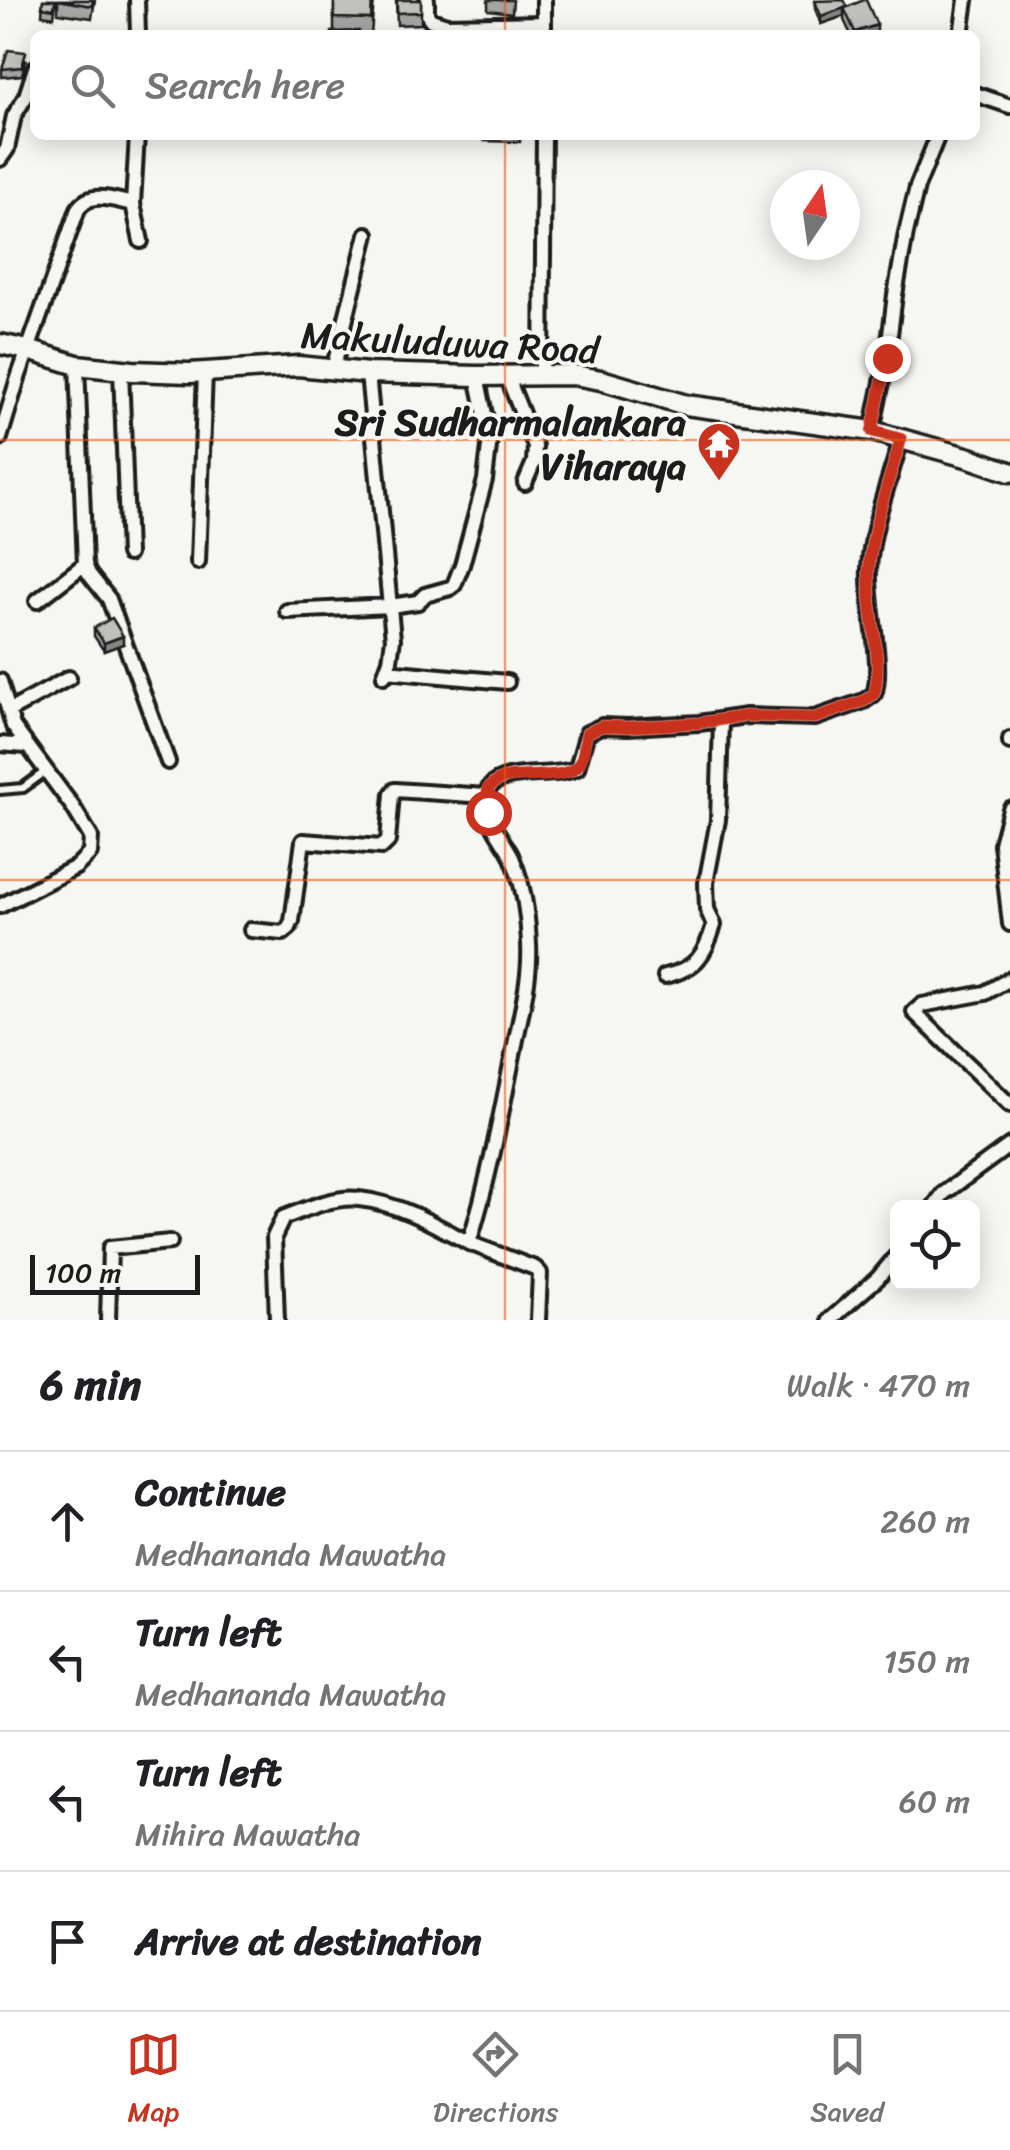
<!DOCTYPE html>
<meta charset="utf-8">
<style>
:root{--surface:#fff;--page:#f6f6f6;--text:#202124;--muted:#757577;--line:#e0e0e0;--accent:#c8321e}
body{margin:0;font-family:Sriracha,sans-serif;background:var(--page);color:var(--text)}
.controls{position:absolute;right:30px;bottom:30px;display:grid;overflow:hidden;border-radius:15px;box-shadow:0 5px 25px #0003}
.controls button{width:90px;height:90px;display:grid;place-items:center;padding:0;border:0;border-bottom:2px solid var(--line);background:var(--surface);color:var(--text);font:50px sans-serif}
.compass{position:absolute;left:770px;top:170px;width:90px;height:90px;border-radius:50%;background:var(--surface);box-shadow:0 5px 25px #0003;rotate:13deg}
.scale{position:absolute;left:30px;bottom:25px;width:170px;box-sizing:border-box;padding-left:10px;border:5px solid #1c1c1c;border-top:0;font-size:28px;line-height:35px;white-space:nowrap;color:#1c1c1c;-webkit-text-stroke:8px #f6f6f2;paint-order:stroke}
.stop{position:absolute;width:30px;height:30px;margin:-22px;border:8px solid #c8321e;border-radius:50%;background:#fff}
.stop.end{background:#c8321e;border-color:#fff;box-shadow:0 2px 10px #0008}
.list{margin:0;padding:0;list-style:none}
h2{display:flex;justify-content:space-between;align-items:center;height:130px;margin:0;padding:0 40px;font-size:42px}
h2 small{font-size:32px;font-weight:400;color:var(--muted)}
.list li{display:grid;grid-template-columns:65px 1fr auto;gap:30px;align-items:center;box-sizing:border-box;height:140px;padding:0 40px;border-top:2px solid var(--line)}
.list b{display:block;font-size:38px;white-space:nowrap}
.list p{margin:0;font-size:32px;white-space:nowrap;color:var(--muted)}
.list em{font-size:32px;font-style:normal;color:var(--muted)}
.icon{flex:none;width:55px;height:55px;fill:none;stroke:currentColor;stroke-width:2;stroke-linecap:round;stroke-linejoin:round}
.map{position:relative;flex:none;width:1010px;height:1320px;overflow:hidden}
.search{position:absolute;background:var(--surface);box-shadow:0 5px 25px #0003;left:30px;right:30px;top:30px;height:110px;display:flex;align-items:center;gap:25px;box-sizing:border-box;padding:0 35px;border-radius:15px;color:var(--muted);font-size:38px}
.sheet{height:690px;background:var(--surface)}
nav{display:flex;justify-content:space-around;align-items:center;box-sizing:border-box;height:140px;border-top:2px solid var(--line);background:var(--surface);font-size:28px;color:var(--muted)}
nav a{display:grid;justify-items:center;gap:5px}
nav .on{color:var(--accent)}
.map>svg:first-child{display:block}
</style>
<div class="map">
<svg width="1010" height="1320" viewBox="0 0 1010 1320">
<rect width="100%" height="100%" fill="#f6f6f2"/>
<filter id="ink" filterUnits="userSpaceOnUse"><feTurbulence type="fractalNoise" baseFrequency=".01" numOctaves="2"/><feDisplacementMap in="SourceGraphic" scale="20" xChannelSelector="R" yChannelSelector="G"/><feConvolveMatrix kernelMatrix="1 2 1 2 8 2 1 2 1" color-interpolation-filters="sRGB"/></filter>
<g filter="url(#ink)">
<g fill="none" stroke-linecap="round" stroke-linejoin="round">
<defs>
<path id="lane" d="M0,790L23,788L46,771"/>
<path id="street" d="M137,0L138,35
M427,0V14L431,20L447,25L544,23
M544,0V35
M961,35L966,0
M975,94L1010,106
M137,135L133,204L141,241
M0,159L7,149L14,116L26,96L35,68
M77,365L85,564L89,574L109,599L168,762
M121,370L128,554
M333,370L367,234
M368,373L393,639L390,660L384,676
M542,375L544,135
M507,376L535,446L534,462L525,483
M872,431L887,358L895,295L906,233L917,187L938,135
M0,438L18,378L78,209C90,190 114,200 133,204
M198,562L205,372
M37,601L85,564
M287,611L390,606L418,602L425,595L450,588L454,585L462,565L485,480L490,438L477,376
M386,671L507,682
M0,681L13,726L73,807L91,837L90,853L76,867L0,906
M9,711L69,678
M1010,739V742
M0,744L26,746
M1010,809L1001,844L1010,924
M251,930L283,933L289,928L292,921L303,841L382,847L388,841L392,794L395,790L486,796
M665,976C696,969 705,955 714,925L707,909L706,883L718,820L721,721
M1010,979L985,993L922,1005L914,1012L1010,1105
M933,1208L943,1194L1010,1145
M469,1243L535,1268L540,1273L538,1320
M108,1320L110,1248L170,1242
M277,1320L274,1237L283,1218C305,1209 335,1196 359,1199C398,1203 436,1225 469,1243C489,1180 501,1114 514,1050C520,1016 531,979 529,944C528,923 525,897 519,877C517,870 514,862 511,855C503,838 474,808 490,787C504,768 554,779 577,768L587,733L602,726L628,727L699,723L746,716L815,718L864,701L874,694C884,667 867,604 869,569C871,527 890,480 901,439
M830,1320L878,1278L898,1254"/>
<path id="secondary" d="M0,344L28,350L77,365L132,371L190,373L298,366L368,373L477,376L574,375L601,380L686,405L872,431L970,458L1010,472"/>
</defs>
<!-- lane casing -->
<use href="#lane" stroke="#1c1c1c" stroke-width="14"/>
<!-- street casing -->
<use href="#street" stroke="#1c1c1c" stroke-width="20"/>
<!-- secondary casing -->
<use href="#secondary" stroke="#1c1c1c" stroke-width="25"/>
<!-- lane -->
<use href="#lane" stroke="#f6f6f2" stroke-width="6"/>
<!-- street -->
<use href="#street" stroke="#f6f6f2" stroke-width="12"/>
<!-- secondary -->
<use href="#secondary" stroke="#f6f6f2" stroke-width="18"/>
</g>
<!-- wall -->
<path fill="#a5a5a3" stroke="#1c1c1c" stroke-width="2.5" d="M43,0H56L54,17L42,15Z
M58,0H95L92,18L58,13Z
M334,0H374L371,35H332L334,32Z
M396,0H421V24L397,25Z
M488,0H513L512,13L488,10Z
M815,1L848,7L877,35H851L844,20V16L821,24L815,9Z
M26,60L22,75L2,77V69Z
M484,135H520V142L484,141Z
M94,628L123,644L104,651L94,636Z"/>
<!-- shaded-wall -->
<path fill="#868684" stroke="#1c1c1c" stroke-width="2.5" d="M844,8V16L821,24V16Z
M877,25V35H855V32Z
M123,636V644L104,651V643Z"/>
<!-- building -->
<path fill="#c0c0bd" stroke="#1c1c1c" stroke-width="2.5" d="M43,0H55L54,9L42,7Z
M58,0H93L92,6Z
M334,0H372L371,19L334,18Z
M397,0H421V12L397,13Z
M844,0L848,7L821,16L815,1Z
M864,0H866L877,25L855,32L844,8Z
M359,31V35H333L332,32Z
M8,50L26,52L22,67L2,69Z
M112,618L123,636L104,643L94,628Z"/>
</g>
<g fill="none" stroke-linecap="round" stroke-linejoin="round" filter="url(#ink)">
<!-- route -->
<path stroke="#c8321e" stroke-width="12" d="M488,812V788C492,785 498,780 501,779C520,772 568,782 579,764C585,756 584,742 587,733L602,726L628,727L698,723L746,716L815,718L864,701L874,694C884,664 867,605 869,569C871,529 890,479 901,439L872,431L887,358"/>
</g>
<!-- grid -->
<path fill="none" stroke="#e8590c" stroke-width="2.5" stroke-opacity="0.55" d="M505,0V35M505,135V1320M0,440H1010M0,880H1010"/>
<!-- icons -->
<defs>
<symbol id="temple-pin" viewBox="-11 -11 22 30"><path d="M0 17L-7.5 6A9.5 9.5 0 1 1 7.5 6Z" fill="#c8321e" stroke="#f6f6f2"/><path d="M0-6L5-2H3V0L6.5 2.5H4V6H1.5V3h-3V6H-4V2.5H-6.5L-3 0V-2H-5Z" fill="#fff"/></symbol>
</defs>
<g fill-rule="evenodd">
<use href="#temple-pin" x="694" y="419" width="50" height="68"/>
</g>
<g text-anchor="middle" dominant-baseline="central" stroke-width="8" stroke-linejoin="round" paint-order="stroke">
<!-- street labels -->
<g font-size="38" fill="#1c1c1c" stroke="#f6f6f2">
<text transform="translate(450 343) rotate(3)">Makuluduwa Road</text>
</g>
<!-- poi labels -->
<g font-size="38" font-weight="bold" fill="#1c1c1c" stroke="#f6f6f2" text-anchor="end">
<text x="686" y="422">Sri Sudharmalankara<tspan x="686" dy="44">Viharaya</tspan></text>
</g>
</g>
</svg>
<div class="controls">
<button><svg class="icon" aria-label="locate" viewBox="0 0 24 24"><circle cx="12" cy="12" r="6"/><path d="M12 2v4M12 18v4M2 12h4M18 12h4"/></svg></button>
</div>
<svg class="compass" viewBox="-18 -18 36 36"><path d="M0-13l5 13h-10z" fill="#e53935"/><path d="M0 13l5-13h-10z" fill="#757577"/></svg>
<div class="scale">100 m</div>
<div class="stop" style="left:488px;top:812px"></div>
<div class="stop end" style="left:887px;top:358px"></div>
<div class="search"><svg class="icon" aria-label="search" viewBox="0 0 24 24"><circle cx="10" cy="10" r="6"/><path d="M15 15l6 6"/></svg>Search here</div>
</div>
<section class="sheet">
<h2>6 min<small>Walk · 470 m</small></h2>
<ul class="list">
<li><svg class="icon" aria-label="ahead" viewBox="0 0 24 24"><path d="M12 20V5M6 11l6-6 6 6"/></svg><div><b>Continue</b><p>Medhananda Mawatha</p></div><em>260 m</em></li>
<li><svg class="icon" aria-label="left" viewBox="0 0 24 24"><path d="M17 20v-9H6M10 6l-5 5 5 5"/></svg><div><b>Turn left</b><p>Medhananda Mawatha</p></div><em>150 m</em></li>
<li><svg class="icon" aria-label="left" viewBox="0 0 24 24"><path d="M17 20v-9H6M10 6l-5 5 5 5"/></svg><div><b>Turn left</b><p>Mihira Mawatha</p></div><em>60 m</em></li>
<li><svg class="icon" aria-label="arrive" viewBox="0 0 24 24"><path d="M6 21V4h12l-3 4 3 4H6"/></svg><div><b>Arrive at destination</b></div></li>
</ul>
</section>
<nav>
<a class="on"><svg class="icon" aria-label="map" viewBox="0 0 24 24"><path d="M3 6l6-2 6 2 6-2v14l-6 2-6-2-6 2zM9 4v14M15 6v14"/></svg>Map</a>
<a><svg class="icon" aria-label="directions" viewBox="0 0 24 24"><path d="M12 3l9 9-9 9-9-9zM9 14v-3h6M13 9l2 2-2 2"/></svg>Directions</a>
<a><svg class="icon" aria-label="saved" viewBox="0 0 24 24"><path d="M7 4h10v16l-5-4-5 4z"/></svg>Saved</a>
</nav>
